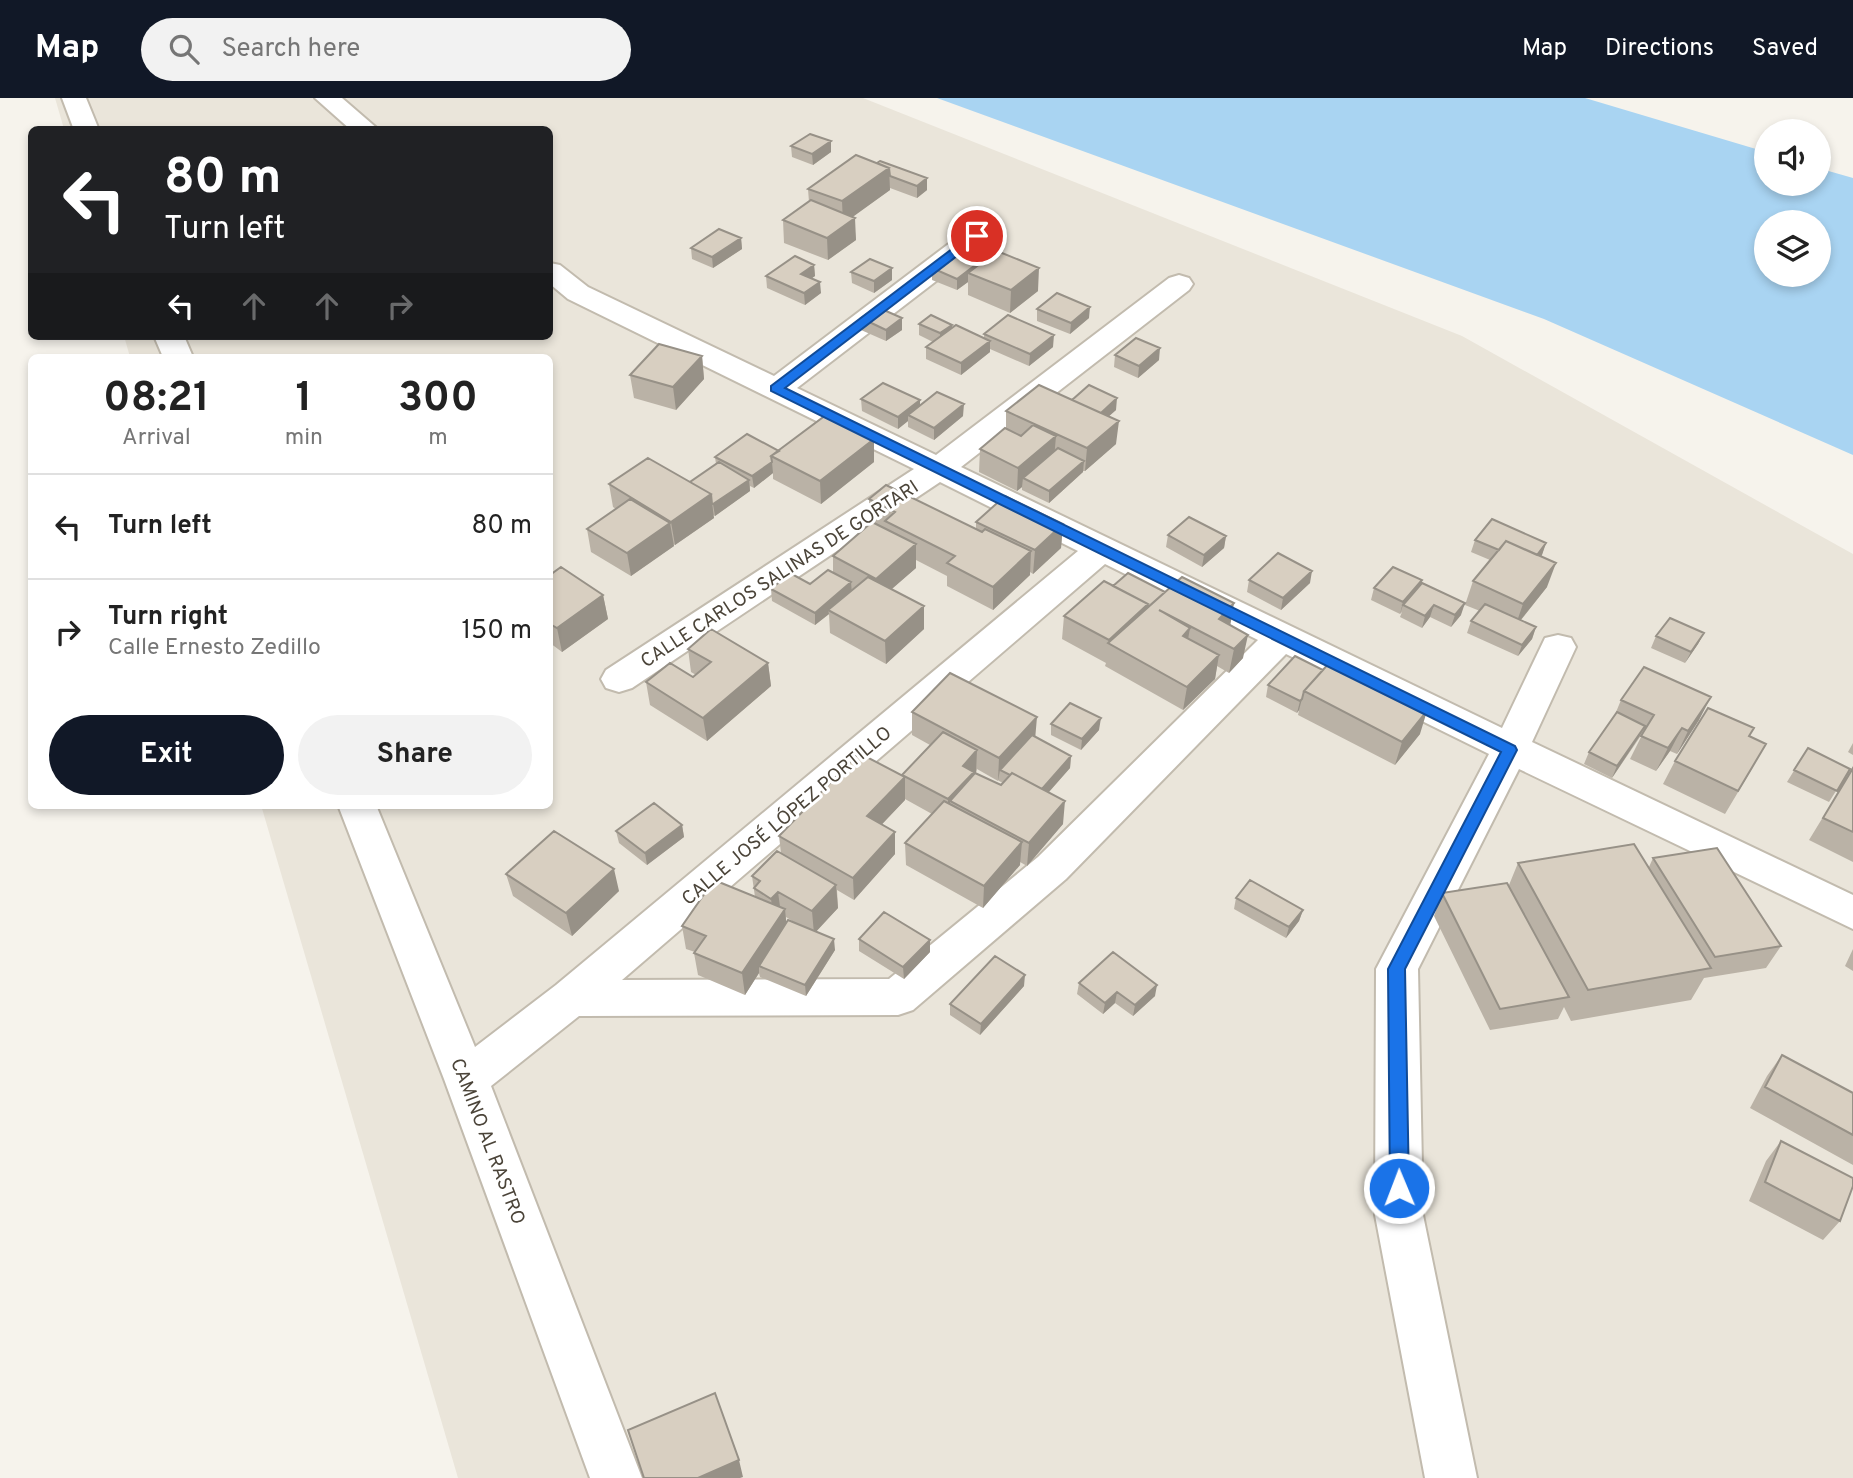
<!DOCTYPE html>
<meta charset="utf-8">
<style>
:root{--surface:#fff;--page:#f2f2f2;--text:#222;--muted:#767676;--line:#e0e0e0;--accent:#111827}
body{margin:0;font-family:Overpass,sans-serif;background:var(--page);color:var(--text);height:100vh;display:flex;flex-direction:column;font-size:26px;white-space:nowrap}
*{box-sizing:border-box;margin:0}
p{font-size:23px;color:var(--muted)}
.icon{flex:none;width:38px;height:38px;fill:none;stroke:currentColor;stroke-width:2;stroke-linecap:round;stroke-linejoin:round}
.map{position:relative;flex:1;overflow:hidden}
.details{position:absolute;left:28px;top:256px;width:525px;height:455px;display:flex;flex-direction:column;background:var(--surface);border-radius:10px;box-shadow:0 4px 10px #0003}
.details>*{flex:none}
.banner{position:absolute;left:28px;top:28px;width:525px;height:214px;border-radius:10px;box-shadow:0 4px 10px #0003;background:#202124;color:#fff;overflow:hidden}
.tools{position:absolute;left:1754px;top:21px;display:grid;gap:14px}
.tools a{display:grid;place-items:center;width:77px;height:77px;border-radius:50%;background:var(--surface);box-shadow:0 4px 10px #0003;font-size:35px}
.pin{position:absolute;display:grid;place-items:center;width:60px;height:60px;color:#fff;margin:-30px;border:4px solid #fff;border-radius:50%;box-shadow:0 2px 7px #0007}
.me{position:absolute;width:77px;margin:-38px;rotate:359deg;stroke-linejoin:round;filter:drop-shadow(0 0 5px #0008)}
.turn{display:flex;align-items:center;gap:24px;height:147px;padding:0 21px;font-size:32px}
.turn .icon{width:91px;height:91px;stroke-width:2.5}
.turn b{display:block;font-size:49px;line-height:60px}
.lanes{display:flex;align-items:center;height:66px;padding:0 21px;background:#0003;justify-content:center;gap:35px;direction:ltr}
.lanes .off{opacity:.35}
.eta{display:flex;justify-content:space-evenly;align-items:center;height:119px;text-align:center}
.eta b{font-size:42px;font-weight:700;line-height:49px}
.primary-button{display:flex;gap:14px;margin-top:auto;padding:14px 21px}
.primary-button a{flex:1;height:80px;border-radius:42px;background:var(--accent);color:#fff;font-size:28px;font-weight:700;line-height:80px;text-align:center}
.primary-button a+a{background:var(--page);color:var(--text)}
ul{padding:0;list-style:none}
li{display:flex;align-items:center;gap:21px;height:105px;padding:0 21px;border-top:2px solid var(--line)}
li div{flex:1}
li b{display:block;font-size:26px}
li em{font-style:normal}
header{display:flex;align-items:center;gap:42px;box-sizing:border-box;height:98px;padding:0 35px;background:var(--accent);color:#fff}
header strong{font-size:33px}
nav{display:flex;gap:38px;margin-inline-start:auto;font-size:24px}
.search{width:490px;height:63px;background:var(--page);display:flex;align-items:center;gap:18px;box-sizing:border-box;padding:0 24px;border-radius:38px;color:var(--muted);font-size:26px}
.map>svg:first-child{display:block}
</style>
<header>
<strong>Map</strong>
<div class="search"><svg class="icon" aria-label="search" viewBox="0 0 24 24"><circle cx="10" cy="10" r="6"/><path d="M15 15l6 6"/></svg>Search here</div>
<nav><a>Map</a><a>Directions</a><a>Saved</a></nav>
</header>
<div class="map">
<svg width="1853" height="1380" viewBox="0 0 1853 1380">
<rect width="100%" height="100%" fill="#f6f3ec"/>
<path fill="#eae5da" d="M55,0H863L1462,238L1853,456V1380H458L261,707H550V259H130L124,238H550V32L64,31Z"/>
<path fill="#a9d4f2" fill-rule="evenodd" d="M937,0H1585L1766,54V86H1818V70L1853,80V357L1544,221ZM1766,124H1818V177H1766Z"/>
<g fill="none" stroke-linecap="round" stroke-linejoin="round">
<defs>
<path id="minor" d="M62,0H86L99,32H74Z
M315,0H342L379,32H351Z
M977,130L987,132L991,138L987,144L797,290L936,357L1169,180L1179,177L1189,180L1193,186L1189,192L961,369L1502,630L1545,540L1558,537L1571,540L1576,549L1532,644L1853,797V831L1519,671L1418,871L1423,1117L1477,1380H1425L1375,1117L1376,871L1489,656L1286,556L1066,781L913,912L898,917L579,918L491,988L642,1380H590L444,981L338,707H376L475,949L556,887L1078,453L940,384L632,590L619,594L606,590L601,581L606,572L914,371L568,201L550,186V165L560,167L588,189L774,278L967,132ZM1105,466L1258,542L1038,759L889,881L622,882Z
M154,238H184L193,259H163Z"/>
</defs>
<use href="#minor" stroke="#c2bbae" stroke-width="4"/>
<use href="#minor" fill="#fff" fill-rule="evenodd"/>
</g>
<path fill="#bab2a6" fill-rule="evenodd" d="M831,43V54L813,67L792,59L791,48Z
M856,57L927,92L917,100L890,90V92L853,118L856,142L828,162L784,145L783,122L809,104L808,91Z
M741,140L742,151L713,170L692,161L691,150Z
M987,161L1038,193L1010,215L968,197V184L957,192L932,182V170Z
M814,167L815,178L812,180L821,195L805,207L767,190L766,178Z
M892,170V182L874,195L852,185L851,174Z
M1037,211L1089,220L1070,236L1037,223Z
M861,220L902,232L886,243L861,232Z
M919,226L952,230L984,240V236L1053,249L1029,268L990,251V254L961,277L926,261V249L933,244L919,237Z
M1115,257L1159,262L1138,280L1114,269Z
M702,258L704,281L676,312L634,300L630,277Z
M861,301L920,302V308L963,318L934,342L908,329V323L898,331L862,313Z
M1116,312L1109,318L1116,346L1085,373H1083V374L1049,405L1022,392V389L1017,393L979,374L980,351L1006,330V313Z
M874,341V364L821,406L773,381V375L754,390L750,388V393L715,418L713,417L714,420L675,447L673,446L674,448L631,478L591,454L587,431L616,411L613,409L609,386L690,384L716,366L715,359Z
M869,401L976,431V424L1063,426L1061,450L1033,476L1030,474V477L993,512L947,488V478L916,462V470L891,491L924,531L886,566L830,535L829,516L815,527L772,503L771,491L810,486L833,475V458L871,425L869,424Z
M1168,437L1226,438L1224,450L1202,469L1166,449Z
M1475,442L1546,445L1541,459L1547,489L1521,522L1536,529L1532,541L1518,558L1467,535L1471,523L1480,513L1465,507L1473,483L1490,462L1471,454Z
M550,477L603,497L608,521L562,554L550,545Z
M1249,482L1310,485L1281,512L1247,494Z
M1420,487L1461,517L1451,529L1430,519L1422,530L1400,519L1402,514L1400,516L1371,502L1374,490Z
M1113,488L1230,527L1243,560L1229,575L1217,568L1215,581L1183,612L1105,568L1106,565L1062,541L1064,518Z
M1704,535L1698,546L1685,565L1651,550L1656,538Z
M688,551L768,565L771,588L707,643L650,607L646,584L693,579L696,577L691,574Z
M1295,558L1420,636L1395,667L1298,617L1299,612L1297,615L1266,599L1268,587Z
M1621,602L1699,622L1677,656L1670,653L1656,673L1630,661L1641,639H1640L1612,680L1584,666L1589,654L1614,619Z
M912,614L1035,639L1071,658L1070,670L1049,694L1063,726L1027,768L1020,764V767L983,810L906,767L905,745L932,716L905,701V702L882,726L895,734V756L854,802L837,792L838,810L816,833L835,852L806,898L760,879L759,875L745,897L698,877L694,855L695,854L686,851L682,828L755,799L752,778L781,755L779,738L902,678V677L930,647L912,637ZM977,671L998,683L999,682V683L1003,685L1001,687L976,675ZM786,819L797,826H786Z
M1051,626L1099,632L1081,652L1051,637Z
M1749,638L1753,669L1725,716L1663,686L1675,663Z
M1853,645V657L1848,654Z
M1808,650L1850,671L1829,704L1787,684Z
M1853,670V764L1809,742Z
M682,727L684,739L647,767L619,745L616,733Z
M1653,760L1781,848L1766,870L1704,880L1691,902L1571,923L1564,909L1558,921L1490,932L1434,818L1442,795L1509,787L1518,765L1649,769Z
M506,776L619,793L572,838L513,798Z
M1236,800L1303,812L1299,823L1286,840L1234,811Z
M859,841L930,854L904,881L859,853Z
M1853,851V873L1845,868Z
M1079,885L1155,898L1133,918L1115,905L1103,916L1077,896Z
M1024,888L980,937L950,917V906Z
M1782,957L1853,995V1067L1750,1010L1767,978Z
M1781,1043L1840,1123L1823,1142L1749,1103L1766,1063Z"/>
<path fill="#979187" d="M831,43V54L813,67L812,56Z
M889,70L890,92L843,126L842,103Z
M927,80V92L917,100V88Z
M855,120L856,142L828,162L827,140Z
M741,140L742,151L713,170L712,159Z
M987,158L986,169L968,175V184L957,192V181Z
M814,167L815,178L802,187L801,176Z
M892,170V182L874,195V183Z
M1039,170L1038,193L1010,215L1011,192Z
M820,184L821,195L805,207L804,195Z
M1090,209L1089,220L1070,236L1071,225Z
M902,220V232L886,243V232Z
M952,227V238L940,247V235Z
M1054,237L1053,249L1029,268L1030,256Z
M990,243V254L961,277V265Z
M1160,250L1159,262L1138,280L1139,268Z
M702,258L704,281L676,312L673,289Z
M1117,300L1116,312L1091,334L1092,322Z
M920,302V314L908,317V323L898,331V319Z
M964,306L963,318L934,342V330Z
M1119,323L1116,346L1085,373L1087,350Z
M1056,338L1054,361L1023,380L1022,389L1017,393L1018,370Z
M874,341V364L821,406L820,383Z
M1084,363L1083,374L1049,405V393Z
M772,364L773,375L754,390L752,378Z
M749,382L750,393L715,418L713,406Z
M711,396L714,420L675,447L671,424Z
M670,425L674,448L631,478L627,455Z
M1063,426L1061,450L1033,476L1035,452Z
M1226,438L1224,450L1202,469L1204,457Z
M1546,445L1542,457L1526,478L1530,466Z
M916,446V470L877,504L876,481Z
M1031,453L1030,477L993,512V489Z
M1556,465L1547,489L1515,529L1523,506Z
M1312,473L1310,485L1281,512L1283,500Z
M1422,482L1418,493L1403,507L1400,516L1403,504Z
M851,484L852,496L828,512L829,516L815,527V515Z
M603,497L608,521L562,554L557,530Z
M1234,505L1230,529L1219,521Z
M1465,505L1461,517L1451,529L1455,517Z
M1148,506L1145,529L1108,546L1109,542Z
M1434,507L1430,519L1422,530L1425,518Z
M924,508V531L886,566L885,543Z
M1536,529L1532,541L1518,558L1522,547Z
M1190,530L1186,553L1183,538Z
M1704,535L1698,546L1685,565L1691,554Z
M1248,537L1243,560L1229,575L1234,551Z
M1219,557L1215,581L1183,612L1187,589Z
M768,565L771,588L707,643L703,620Z
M1711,599L1699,622L1677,656L1688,633Z
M1302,601L1299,612L1297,615L1300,603Z
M1427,613L1420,636L1395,667L1402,644Z
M1037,619L1035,642L1000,672L998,683L999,660Z
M1101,620L1099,632L1081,652L1082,641Z
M1645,628L1639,639L1612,680L1617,668Z
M1682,630L1670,653L1656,673L1668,650Z
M977,652L976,675L950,703V722L948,724V701L963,668Z
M1071,658L1070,670L1040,704L1041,693Z
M905,679V702L868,741L867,718Z
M1065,703L1063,726L1027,768L1029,745Z
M682,727L684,739L647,767L645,755Z
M895,734V756L854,802L853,780Z
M1022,744L1020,767L983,810L984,788Z
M614,771L619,793L572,838L566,815Z
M836,787L838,810L814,836L812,813Z
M778,794L781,816L785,811L787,833L759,868V875L745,897L742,875L774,824L771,801Z
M1303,812L1299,823L1286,840L1289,829Z
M834,841L835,852L806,898L805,887Z
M930,842V854L904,881L903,869Z
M1025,877L1024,888L980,937L981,926Z
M1157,887L1155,898L1133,918L1135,907Z
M1117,894L1115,905L1103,916L1105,905Z
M739,1362L743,1379L740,1380H698Z"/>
<path fill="#d8cfc1" stroke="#979187" stroke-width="2" d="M810,36L831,43L812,56L791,48Z
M856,57L889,70L842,103L808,91Z
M880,63L927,80L917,88L890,78L889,70L877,65Z
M811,102L855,120L827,140L783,122Z
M719,131L741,140L712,159L691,150Z
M962,148L987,158L957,181L932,170Z
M997,153L1039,170L1011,192L968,175Z
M795,158L814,167L801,176L820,184L804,195L766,178Z
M870,161L892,170L874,183L851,174Z
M1057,195L1090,209L1071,225L1037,211Z
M877,209L902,220L886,232L861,220Z
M931,217L952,227L940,235L919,226Z
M1008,217L1054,237L1030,256L984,236Z
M956,227L990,243L961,265L926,249Z
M1136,240L1160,250L1139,268L1115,257Z
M659,246L702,258L673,289L630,277Z
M883,285L920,302L898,319L861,301Z
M1039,287L1119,323L1087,350L1006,313Z
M1089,287L1117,300L1101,315L1072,302Z
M937,294L964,306L934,330L908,317Z
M826,317L874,341L820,383L771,358Z
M1033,327L1056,338L1018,370L980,351L1005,330L1021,338Z
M747,336L779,353L771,358L772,364L752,378L715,359Z
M1058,350L1084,363L1049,393L1023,380Z
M648,360L711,396L671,424L609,386Z
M719,364L749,382L713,406H712L711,396L690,384Z
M886,387L982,434L985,431L1031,453L993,489L947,465L955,458L885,423L895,414L869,401Z
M1005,398L1063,426L1035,452L976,424Z
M630,401L670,425L627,455L587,431Z
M1189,419L1226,438L1204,457L1168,437Z
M1492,421L1546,445L1537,457L1506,443L1499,452L1475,442Z
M872,424L916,446L876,481L833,458Z
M1506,443L1556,465L1523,506L1473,483Z
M1278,455L1312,473L1283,500L1249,482Z
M561,469L603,497L557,530L550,526V477Z
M1393,469L1422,482L1403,504L1374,490Z
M828,472L851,484L815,515L771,491L790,475L810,486Z
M1128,475L1165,494L1147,510L1148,506L1113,488Z
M868,479L924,508L885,543L828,512Z
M1182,479L1234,505L1219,521L1248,537L1234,551L1159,512L1190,530L1183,538L1219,557L1187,589L1108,545Z
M1104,483L1148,506L1109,542L1064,518Z
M1422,485L1465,505L1455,517L1434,507L1425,518L1403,507Z
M1485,506L1536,529L1522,547L1471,523Z
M1670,520L1704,535L1691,554L1656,538Z
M711,531L768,565L703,620L646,584L670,565L693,579L711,564L688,551Z
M1295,558L1323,572L1304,593L1302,601L1300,603L1268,587Z
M1330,564L1427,613L1402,644L1304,593Z
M1644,569L1711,599L1688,633L1682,630L1668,650L1641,638L1654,617L1621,602Z
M950,575L1037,619L999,660L912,614Z
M1070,605L1101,620L1082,641L1051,626Z
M1708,610L1754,630L1749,638L1766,646L1738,693L1675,663Z
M1617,614L1645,628L1617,668L1589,654Z
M943,634L977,652L963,668L974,674L948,701L902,677Z
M1032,637L1071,658L1042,691L1012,675L1010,677L1000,672Z
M1808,650L1850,671L1837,693L1794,672Z
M859,655L905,679L867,718L895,734L853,780L779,738Z
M1853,670V734L1823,720Z
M975,675L1001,687L1012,675L1065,703L1029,745L950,703Z
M944,703L1022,744L984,788L905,745Z
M654,705L682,727L645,755L616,733Z
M554,733L614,771L566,815L506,776Z
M1634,746L1711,870L1588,892L1518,765Z
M1717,750L1781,848L1715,859L1653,760Z
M777,753L836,787L812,813L778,794L771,801L754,790L760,783L752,778Z
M714,782L785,811L742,875L694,855L706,838L682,828Z
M1250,782L1303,812L1289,829L1236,800Z
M1507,785L1569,899L1500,911L1442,795Z
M884,814L930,842L903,869L859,841Z
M788,822L834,841L805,887L759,868Z
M1113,854L1157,887L1135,907L1117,894L1105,905L1079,885Z
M995,858L1025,877L981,926L950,906Z
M1782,957L1853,995V1037L1765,989Z
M1781,1043L1853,1080V1088L1840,1123L1765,1084Z
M715,1295L739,1362L698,1380H644L628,1332Z"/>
<path fill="#1a73e8" stroke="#114b97" stroke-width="2" d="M973,135L983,138L785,290L1515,648L1517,652L1405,871L1409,1090L1406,1096L1399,1098L1392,1096L1390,1090L1388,871L1501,654L771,293V288Z"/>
<g text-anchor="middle" stroke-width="6" stroke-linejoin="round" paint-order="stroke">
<g font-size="19" fill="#4b4439" stroke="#fff">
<text transform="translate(779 475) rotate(-33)" y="7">CALLE CARLOS SALINAS DE GORTARI</text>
<text transform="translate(786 717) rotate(-40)" y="7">CALLE JOSÉ LÓPEZ PORTILLO</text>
<text transform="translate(489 1043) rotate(69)" y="7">CAMINO AL RASTRO</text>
</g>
</g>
</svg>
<div class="tools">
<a><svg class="icon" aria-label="sound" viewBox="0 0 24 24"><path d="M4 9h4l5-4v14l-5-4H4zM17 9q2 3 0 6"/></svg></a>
<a><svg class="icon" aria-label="layers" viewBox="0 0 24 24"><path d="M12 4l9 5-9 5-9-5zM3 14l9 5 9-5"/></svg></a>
</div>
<div class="pin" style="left:977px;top:138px;background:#d93025"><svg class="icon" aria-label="arrive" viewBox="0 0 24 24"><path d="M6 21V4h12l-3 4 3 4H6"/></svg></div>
<svg class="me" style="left:1399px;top:1090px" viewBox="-20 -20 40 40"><circle r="17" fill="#1a73e8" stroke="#fff" stroke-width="3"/><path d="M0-11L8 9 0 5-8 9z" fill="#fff"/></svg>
<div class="banner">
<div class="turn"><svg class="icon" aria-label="left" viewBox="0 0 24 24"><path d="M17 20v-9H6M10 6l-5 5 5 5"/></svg><div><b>80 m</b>Turn left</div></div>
<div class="lanes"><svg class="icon" aria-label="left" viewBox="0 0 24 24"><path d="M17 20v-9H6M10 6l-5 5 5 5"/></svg><svg class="icon off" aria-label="ahead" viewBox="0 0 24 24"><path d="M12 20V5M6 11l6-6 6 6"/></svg><svg class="icon off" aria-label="ahead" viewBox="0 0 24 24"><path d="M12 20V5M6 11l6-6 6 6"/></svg><svg class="icon off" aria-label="right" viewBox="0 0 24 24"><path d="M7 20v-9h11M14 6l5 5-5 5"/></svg></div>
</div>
<section class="details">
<div class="eta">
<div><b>08:21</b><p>Arrival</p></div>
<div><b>1</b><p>min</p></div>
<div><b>300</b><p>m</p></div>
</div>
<ul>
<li><svg class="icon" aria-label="left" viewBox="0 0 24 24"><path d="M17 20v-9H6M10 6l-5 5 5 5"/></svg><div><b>Turn left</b></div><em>80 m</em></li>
<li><svg class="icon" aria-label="right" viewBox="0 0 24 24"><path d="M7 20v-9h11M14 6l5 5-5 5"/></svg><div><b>Turn right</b><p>Calle Ernesto Zedillo</p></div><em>150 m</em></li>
</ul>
<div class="primary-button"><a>Exit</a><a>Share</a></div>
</section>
</div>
